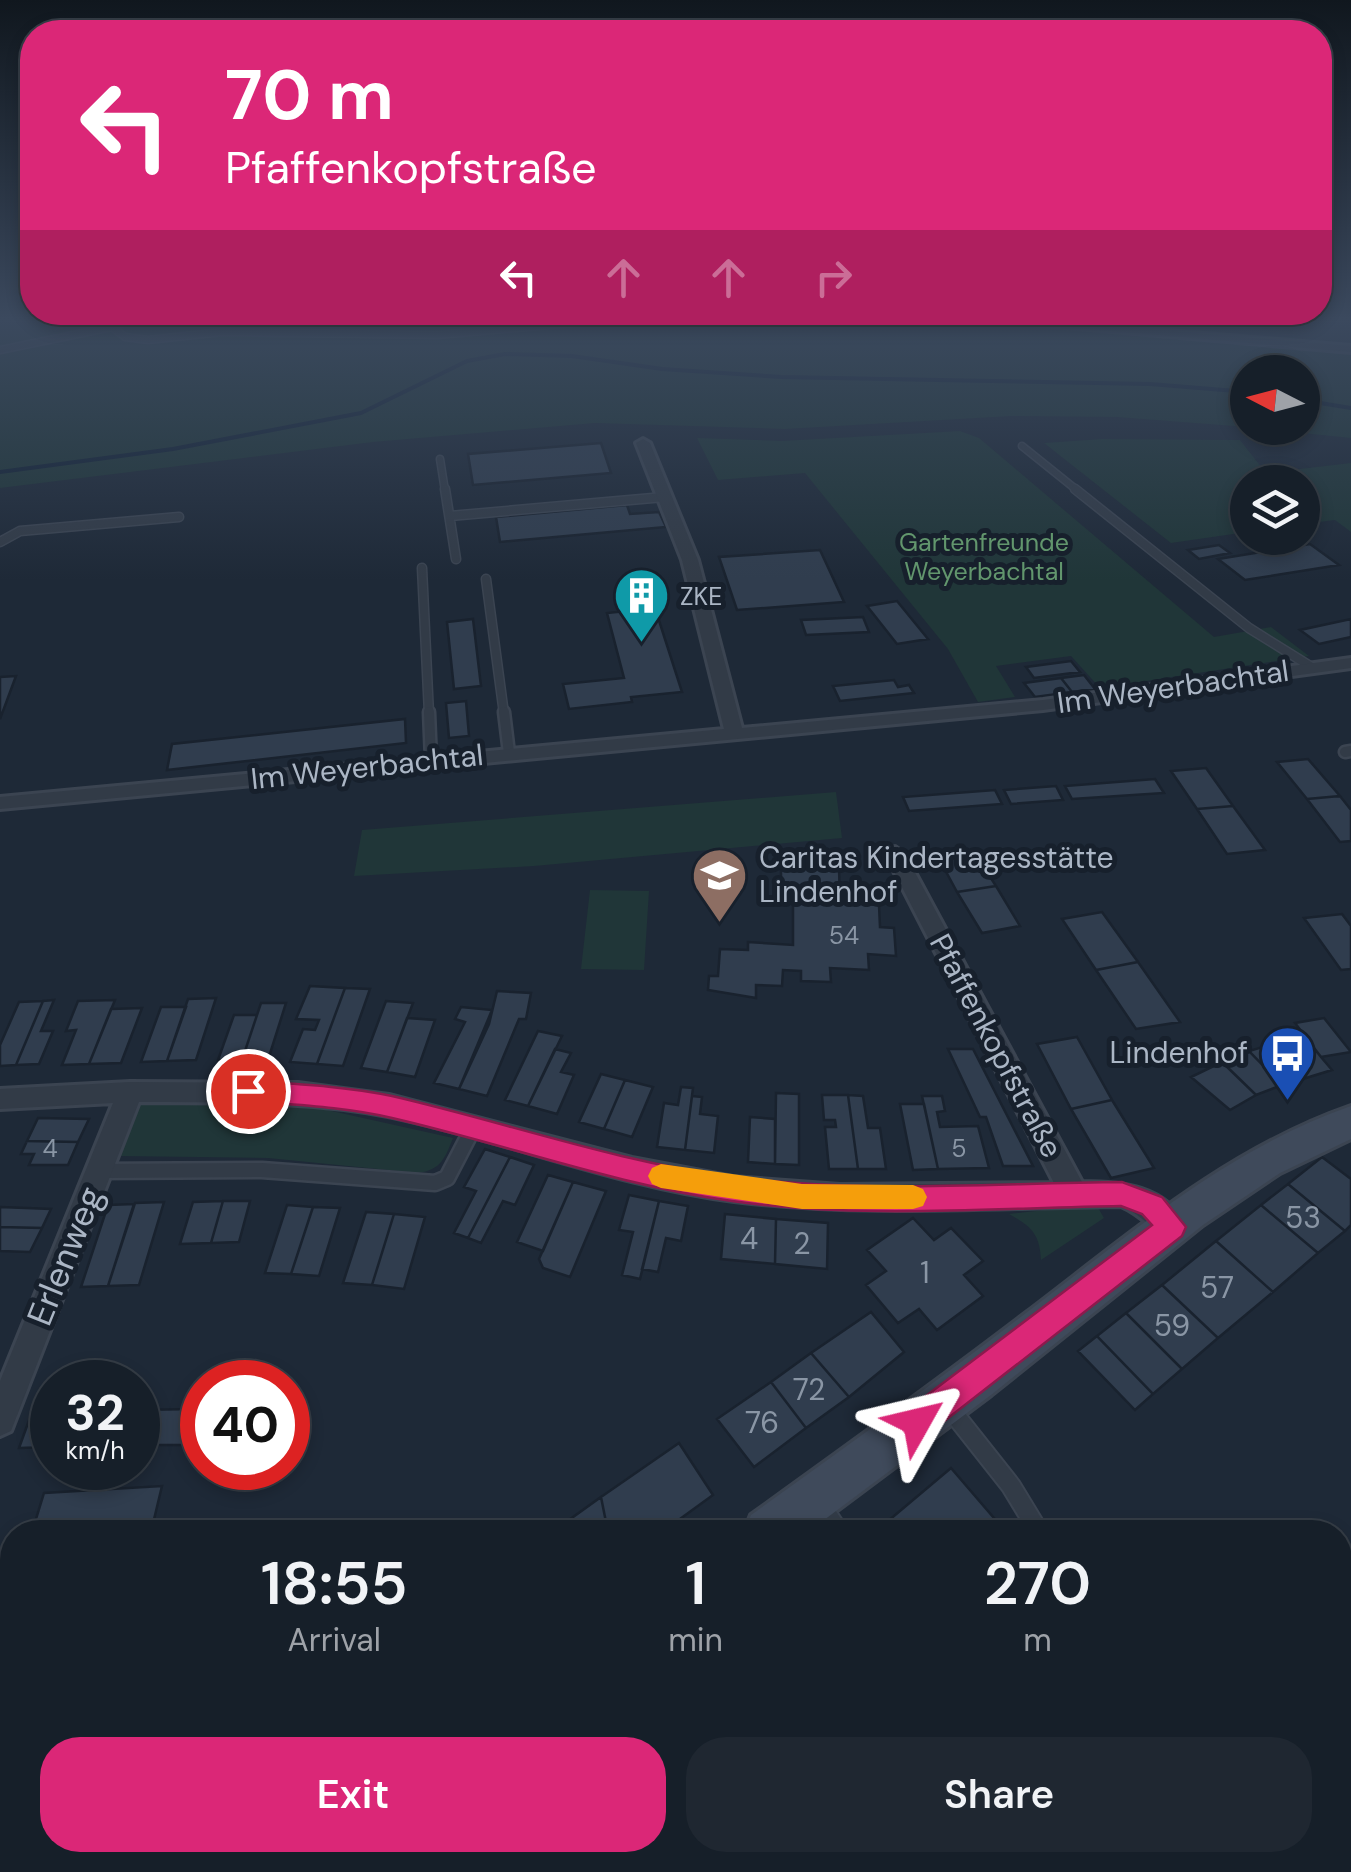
<!DOCTYPE html>
<meta charset="utf-8">
<style>
:root{--surface:#161f29;--page:#1f2731;--text:#f1f3f6;--muted:#9ea2a8;--line:#353d46;--accent:#db2777}
body{margin:0;font-family:"DM Sans",sans-serif;background:var(--page);color:var(--text);height:100vh;display:flex;flex-direction:column;font-size:38px;white-space:nowrap}
*{box-sizing:border-box;margin:0}
p{font-size:32px;color:var(--muted)}
.icon{flex:none;width:55px;height:55px;fill:none;stroke:currentColor;stroke-width:2;stroke-linecap:round;stroke-linejoin:round}
.map{position:relative;flex:1;overflow:hidden}
.drawer{position:absolute;left:0px;top:1520px;width:1352px;height:352px;display:flex;flex-direction:column;background:var(--surface);border-radius:40px 40px 0 0;box-shadow:0 5px 15px #0003,0 0 0 2px var(--line)}
.drawer>*{flex:none}
.top-card{position:absolute;left:20px;top:20px;width:1312px;height:305px;border-radius:40px;box-shadow:0 5px 15px #0003,0 0 0 2px var(--line);background:#db2777;color:#fff;overflow:hidden}
.needle{width:65px;rotate:276deg}
.fabs{position:absolute;left:1230px;top:355px;display:grid;gap:20px}
.fabs a{display:grid;place-items:center;width:90px;height:90px;border-radius:50%;background:var(--surface);box-shadow:0 5px 15px #0003,0 0 0 2px var(--line);font-size:50px}
.speed{position:absolute;left:30px;top:1360px;display:flex;gap:20px;font-size:50px;font-weight:700;text-align:center}
.speed>*{display:grid;place-content:center;width:130px;height:130px;border-radius:50%;background:var(--surface);box-shadow:0 5px 15px #0003,0 0 0 2px var(--line);line-height:1}
.speed small{font-size:25px;font-weight:400}
.speed .limit{border:15px solid #d22;background:#fff;color:#111}
.pin{position:absolute;display:grid;place-items:center;width:85px;height:85px;color:#fff;margin:-42px;border:5px solid #fff;border-radius:50%;box-shadow:0 2px 10px #0007}
.me{position:absolute;width:110px;margin:-55px;rotate:53deg;stroke-linejoin:round;filter:drop-shadow(0 0 8px #0008)}
.turn{display:flex;align-items:center;gap:35px;height:210px;padding:0 40px;font-size:45px}
.turn .icon{width:130px;height:130px;stroke-width:2.5}
.turn b{display:block;font-size:70px;line-height:85px}
.lanes{display:flex;align-items:center;height:95px;padding:0 40px;background:#0003;justify-content:center;gap:50px;direction:ltr}
.lanes .off{opacity:.35}
.eta{display:flex;justify-content:space-evenly;align-items:center;height:170px;text-align:center}
.eta b{font-size:60px;font-weight:600;line-height:70px}
.cta{display:flex;gap:20px;margin-top:auto;padding:20px 40px}
.cta a{flex:1;height:115px;border-radius:40px;background:var(--accent);color:#fff;font-size:40px;font-weight:600;line-height:115px;text-align:center}
.cta a+a{background:var(--page);color:var(--text)}
.map>svg:first-child{display:block}
</style>
<div class="map">
<svg width="1351" height="1872" viewBox="0 0 1351 1872">
<rect width="100%" height="100%" fill="#1e2937"/>
<path fill="#203638" d="M0,318H917L1351,353V438L1252,428H1302V372H1248L1247,427L1117,417L1012,416L785,429L595,423L373,442L0,488Z
M960,431L979,438L1214,637L1271,627L1309,656L1100,688L1071,656L996,666L1015,697L978,702L948,649L805,473L718,480L697,438L782,441Z
M1102,439L1240,440L1273,482H1248L1247,532L1171,543L1044,443Z
M1351,463V532L1335,520L1303,524L1302,482H1285L1302,481L1291,470Z
M836,792L842,838L534,866L354,876L362,830Z
M590,890L649,891L644,970L581,969Z
M139,1103H241L318,1108L453,1138C445,1158 441,1170 418,1173L268,1158L118,1156Z
M1096,1204L1104,1218L1041,1260C1040,1234 1031,1226 1009,1214Z"/>
<g fill="none" stroke-linecap="round" stroke-linejoin="round">
<path stroke="#122134" stroke-width="4" d="M1302,400L1351,408
M0,472L173,449L361,413L467,361L505,354L572,356L662,369L781,377L1150,384L1248,392"/>
</g>
<path fill="#303d4e" stroke="#19222e" stroke-width="2.5" d="M601,443L611,473L473,485L468,454Z
M627,505L630,514L659,512L666,527L500,542L496,517Z
M1310,544L1339,565L1245,580L1218,559Z
M1219,545L1230,553L1199,559L1188,550Z
M820,550L844,602L737,610L719,557Z
M897,601L928,639L897,644L867,606Z
M655,608L682,692L631,697L632,702L569,709L563,684L624,678L607,613Z
M863,617L869,632L806,635L801,620Z
M473,619L481,686L454,689L447,622Z
M1351,619V637L1319,644L1300,630Z
M1071,661L1080,672L1034,678L1026,667Z
M1084,675L1095,689L1072,692L1061,678Z
M16,676L0,719V677Z
M1061,678L1072,692L1035,697L1024,683Z
M894,680L898,687L909,685L914,693L840,701L833,686Z
M466,701L469,736L449,738L446,703Z
M405,719L406,743L167,770L172,744Z
M1308,759L1340,796L1307,799L1277,762Z
M1206,768L1233,806L1197,809L1171,771Z
M1155,779L1164,793L1072,799L1065,786Z
M1056,786L1063,800L1011,804L1004,790Z
M995,790L1002,804L909,811L903,797Z
M1340,796L1351,810V841L1340,842L1307,799Z
M1233,806L1265,850L1227,854L1197,809Z
M973,850L996,886L957,892L937,855Z
M781,865L839,867L840,903L879,905L880,927L894,928L896,956L868,954L869,970L830,968L831,982L801,981V971L783,970L782,986L756,985V998L708,990L709,976H718L720,949L748,950V942L793,945V884H781Z
M996,886L1020,926L982,933L957,892Z
M1102,912L1138,962L1096,970L1062,919Z
M1342,914L1351,926V969L1341,970L1304,918Z
M1138,962L1180,1022L1136,1029L1096,970Z
M310,986L345,988L317,1064L290,1062L303,1029L315,1030L319,1020L296,1019Z
M345,988L370,989L343,1066L317,1064Z
M497,991L531,993L526,1019H519L487,1096L459,1089L489,1024Z
M216,998L196,1060L167,1061L188,999Z
M54,1000L41,1031H53L39,1064L16,1065L43,1001Z
M115,1000L89,1064L62,1065L76,1030L66,1031L78,1001Z
M43,1001L16,1065L0,1066V1045L19,1002Z
M386,1001L413,1003L387,1072L361,1068Z
M261,1003H286L268,1060H242Z
M161,1007H186L167,1061L141,1062Z
M461,1007L492,1010L459,1089L434,1083L465,1022L455,1019Z
M142,1008L121,1063L89,1064L111,1009Z
M234,1015H257L242,1060H218Z
M407,1018L435,1020L415,1077L387,1072Z
M1324,1018L1351,1052L1321,1057L1295,1023Z
M538,1031L562,1036L528,1106L505,1100Z
M1077,1037L1112,1100L1071,1109L1037,1044Z
M1306,1038L1321,1057L1332,1070L1306,1078L1276,1043Z
M1276,1043L1306,1078L1282,1085L1249,1051Z
M555,1049L571,1053L561,1072L574,1075L557,1114L528,1106Z
M948,1049H973L1033,1166H1003L986,1117H980Z
M1249,1051L1282,1085L1256,1095L1222,1062Z
M1222,1062L1256,1095L1230,1110L1191,1077Z
M601,1074L625,1080L604,1129L579,1122Z
M625,1080L653,1087L632,1137L604,1129Z
M681,1087L693,1088L685,1150L657,1147L664,1103L678,1105Z
M776,1093L799,1094V1165L775,1164Z
M822,1095H848L858,1169H829L825,1127H836L835,1120H824Z
M848,1095L863,1096L868,1128H880L886,1169H858Z
M692,1096L702,1097L700,1114L718,1116L714,1153L685,1150Z
M922,1096H942L945,1111L937,1112L940,1127L978,1126L989,1168L938,1169Z
M1112,1100L1154,1168L1111,1178L1071,1109Z
M900,1104H924L938,1169L913,1170Z
M750,1117L775,1119V1164L748,1162Z
M38,1118L89,1119L78,1142L27,1141Z
M27,1141L78,1142L68,1165H29L34,1154H21Z
M485,1149L510,1157L468,1238L454,1233L476,1191L464,1187Z
M510,1157L534,1165L515,1205L503,1201L481,1243L468,1238Z
M1322,1157L1351,1179V1225L1345,1231L1288,1184Z
M548,1175L573,1182L543,1251L517,1242Z
M573,1182L606,1191L570,1277L543,1268L539,1259Z
M1288,1184L1345,1231L1318,1253L1261,1205Z
M629,1195L659,1201L640,1279L622,1275L633,1232L619,1230Z
M223,1201L211,1243L180,1244L193,1202Z
M223,1201H250L239,1242L211,1243Z
M659,1201L688,1206L681,1241L666,1238L658,1272L642,1269Z
M164,1202L139,1285L108,1286L135,1203Z
M134,1204L108,1286L81,1287L108,1205Z
M287,1205L313,1207L291,1274L265,1273Z
M1261,1205L1318,1253L1273,1292L1216,1241Z
M0,1207L51,1209L42,1228L0,1227Z
M313,1207L340,1208L319,1276L291,1274Z
M366,1212L394,1214L372,1285L343,1283Z
M394,1214L425,1217L404,1289L372,1285Z
M725,1214L776,1219L775,1264L721,1259Z
M913,1218L934,1240L951,1228L983,1261L964,1275L983,1296L937,1330L919,1309L898,1323L866,1285L886,1271L867,1250Z
M776,1219L828,1223L827,1269L775,1264Z
M0,1227L42,1228L30,1252L0,1251Z
M1216,1241L1273,1292L1218,1338L1162,1285Z
M1162,1285L1218,1338L1182,1369L1126,1313Z
M871,1312L904,1352L849,1397L811,1353Z
M1126,1313L1182,1369L1153,1394L1097,1336Z
M1097,1336L1153,1394L1135,1410L1078,1351Z
M811,1353L849,1397L806,1428L771,1382Z
M771,1382L806,1428L754,1467L717,1419Z
M194,1409L184,1445H138V1410Z
M52,1411V1447L19,1448L32,1412Z
M679,1443L713,1495L662,1532H608L601,1497Z
M951,1468L1006,1532H875Z
M162,1486L151,1532H32L44,1493Z
M601,1497L608,1532H564L562,1525Z
M69,1860H107L110,1872H50Z
M178,1860H212L195,1872H182Z
M566,1860L572,1872L432,1871L446,1860Z
M669,1860H739L746,1872H656Z
M950,1860H992L998,1872H955Z
M1146,1860H1270L1277,1872H1152Z"/>
<g fill="none" stroke-linecap="round" stroke-linejoin="round">
<defs>
<path id="lane-far4" d="M112,327L125,337L148,340L222,332L438,335L617,319
M0,350L112,327L136,318
M1022,446L1078,491
M440,459L445,491"/>
<path id="lane-far3" d="M445,489L456,559
M1075,489L1249,628L1313,668
M450,516L664,497
M0,542L20,531L179,517
M422,568L429,714
M486,579L504,714"/>
<path id="lane-far2" d="M429,712L431,760
M504,712L509,753
M1345,752L1351,751"/>
<path id="lane-far1" d="M99,1171L262,1170L435,1183L447,1178L474,1126"/>
<path id="lane" d="M951,1410L1011,1486L1039,1532
M821,1505L839,1532
M591,1860L594,1872
M906,1860L911,1872
M1025,1860L1030,1872"/>
<path id="street" d="M961,318H1009L1351,346V352Z
M643,439L650,443L698,560L742,728L1043,700L1351,658V668L1043,710L0,809V797L724,729L682,560L636,443Z
M895,847L905,854L1082,1182C1122,1182 1167,1186 1186,1227L1182,1236L1172,1240C1153,1233 1145,1216 1121,1206C993,1207 862,1217 734,1201C616,1186 505,1140 388,1116C306,1100 222,1103 139,1102L11,1431L0,1436V1381L113,1103L0,1109V1089L130,1082L298,1083L389,1095L632,1158L733,1177L840,1185L1054,1183L885,854Z"/>
<path id="secondary" d="M1351,1106V1139L1280,1173L1203,1225L991,1395L808,1532H744L751,1515C843,1449 936,1382 1026,1313C1129,1235 1227,1149 1351,1106Z
M309,1860H376L371,1872H304Z"/>
</defs>
<use href="#lane-far4" stroke="#3b4451" stroke-width="9"/>
<use href="#lane-far3" stroke="#3b4451" stroke-width="11"/>
<use href="#lane-far2" stroke="#3b4451" stroke-width="15"/>
<use href="#lane-far1" stroke="#3b4451" stroke-width="19"/>
<use href="#lane" stroke="#3b4451" stroke-width="22"/>
<use href="#street" stroke="#3b4451" stroke-width="6"/>
<use href="#secondary" stroke="#3b4451" stroke-width="6"/>
<use href="#lane-far4" stroke="#323b47" stroke-width="6"/>
<use href="#lane-far3" stroke="#323b47" stroke-width="8"/>
<use href="#lane-far2" stroke="#323b47" stroke-width="10"/>
<use href="#lane-far1" stroke="#323b47" stroke-width="14"/>
<use href="#lane" stroke="#323b47" stroke-width="18"/>
<use href="#street" fill="#323b47" fill-rule="evenodd"/>
<use href="#secondary" fill="#3f4a5b" fill-rule="evenodd"/>
</g>
<linearGradient id="sky" x2="0" y2="1"><stop stop-color="#10171e"/><stop offset="0.55" stop-color="#3b495e"/><stop offset="1" stop-color="#3b495e" stop-opacity="0"/></linearGradient>
<rect width="1351" height="580" fill="url(#sky)"/>
<path fill="#db2777" stroke="#8e194d" stroke-width="2.5" d="M248,1081C296,1084 345,1086 392,1096C505,1122 617,1162 733,1177C861,1194 993,1183 1122,1182L1162,1197L1186,1227L1182,1236L929,1433L917,1438L906,1433L901,1422L906,1411L1152,1225L1142,1214L1121,1206C993,1208 860,1219 732,1201C616,1185 505,1144 392,1118C345,1107 296,1105 248,1101L239,1098L235,1091L239,1084Z"/>
<path fill="#f59e0b" d="M661,1164L802,1184L913,1185L923,1189L927,1197L923,1206L913,1209H802L661,1188L652,1184L648,1176L652,1168Z"/>
<defs>
<symbol id="building-pin" viewBox="-11 -11 22 30"><path d="M0 17L-7.5 6A9.5 9.5 0 1 1 7.5 6Z" fill="#0f9aa8" stroke="#17202c"/><path d="M-4-6H4V6H1V3H-1V6H-4ZM-2.5-4.3h1.7v1.8h-1.7ZM.8-4.3h1.7v1.8H.8ZM-2.5-1h1.7V.8h-1.7ZM.8-1h1.7V.8H.8Z" fill="#fff"/></symbol>
<symbol id="school-pin" viewBox="-11 -11 22 30"><path d="M0 17L-7.5 6A9.5 9.5 0 1 1 7.5 6Z" fill="#8d6e63" stroke="#17202c"/><path d="M0-5L7-2L0 1L-7-2ZM-4 1L0 2.5L4 1V4Q0 6-4 4Z" fill="#fff"/></symbol>
<symbol id="bus-pin" viewBox="-11 -11 22 30"><path d="M0 17L-7.5 6A9.5 9.5 0 1 1 7.5 6Z" fill="#1a4fb4" stroke="#17202c"/><path d="M-5-6H5V4H4V6H2V4H-2V6H-4V4H-5ZM-3.5-4V0h7V-4ZM-3.5 1.2v1.5H-2V1.2ZM2 1.2v1.5H3.5V1.2Z" fill="#fff"/></symbol>
</defs>
<g fill-rule="evenodd">
<use href="#building-pin" x="610" y="564" width="63" height="86"/>
<use href="#school-pin" x="688" y="844" width="63" height="86"/>
<use href="#bus-pin" x="1256" y="1022" width="63" height="86"/>
</g>
<g text-anchor="middle" stroke-width="10" stroke-linejoin="round" paint-order="stroke">
<g font-size="25" fill="#62966d" stroke="#17202c">
<text x="984" y="551">Gartenfreunde<tspan x="984" dy="29">Weyerbachtal</tspan></text>
</g>
<g font-size="25" fill="#abb6c5" stroke="#17202c" text-anchor="start">
<text x="680" y="605">ZKE</text>
</g>
<g font-size="25" fill="#8a96a5">
<text x="844" y="944">54</text>
<text x="50" y="1157">4</text>
<text x="959" y="1157">5</text>
</g>
<g font-size="30" fill="#abb6c5" stroke="#17202c">
<text transform="translate(1173 687) rotate(-8)" y="10">Im Weyerbachtal</text>
<text transform="translate(367 767) rotate(-6)" y="10">Im Weyerbachtal</text>
<text transform="translate(996 1046) rotate(62)" y="10">Pfaffenkopfstraße</text>
</g>
<g font-size="30" fill="#abb6c5" stroke="#17202c" text-anchor="start">
<text x="759" y="868">Caritas Kindertagesstätte<tspan x="759" dy="34">Lindenhof</tspan></text>
<text x="1248" y="1063" text-anchor="end">Lindenhof</text>
</g>
<g font-size="30" fill="#8a96a5">
<text x="1303" y="1228">53</text>
<text x="749" y="1249">4</text>
<text x="802" y="1254">2</text>
<text x="925" y="1283">1</text>
<text x="1217" y="1298">57</text>
<text x="1172" y="1336">59</text>
<text x="809" y="1400">72</text>
<text x="762" y="1433">76</text>
</g>
<g font-size="35" fill="#abb6c5" stroke="#17202c">
<text transform="translate(65 1256) rotate(-68)" y="12">Erlenweg</text>
</g>
</g>
</svg>
<div class="fabs">
<a><svg class="needle" viewBox="-14 -14 28 28"><path d="M0-13l5 13h-10z" fill="#e53935"/><path d="M0 13l5-13h-10z" fill="#9ea2a8"/></svg></a>
<a><svg class="icon" aria-label="layers" viewBox="0 0 24 24"><path d="M12 4l9 5-9 5-9-5zM3 14l9 5 9-5"/></svg></a>
</div>
<div class="speed"><div>32<small>km/h</small></div><div class="limit">40</div></div>
<div class="pin" style="left:248px;top:1091px;background:#d93025"><svg class="icon" aria-label="arrive" viewBox="0 0 24 24"><path d="M6 21V4h12l-3 4 3 4H6"/></svg></div>
<svg class="me" style="left:917px;top:1422px" viewBox="-20 -20 40 40"><path d="M0-17L14 15 0 8-14 15z" fill="#db2777" stroke="#fff" stroke-width="4"/></svg>
<div class="top-card">
<div class="turn"><svg class="icon" aria-label="left" viewBox="0 0 24 24"><path d="M17 20v-9H6M10 6l-5 5 5 5"/></svg><div><b>70 m</b>Pfaffenkopfstraße</div></div>
<div class="lanes"><svg class="icon" aria-label="left" viewBox="0 0 24 24"><path d="M17 20v-9H6M10 6l-5 5 5 5"/></svg><svg class="icon off" aria-label="ahead" viewBox="0 0 24 24"><path d="M12 20V5M6 11l6-6 6 6"/></svg><svg class="icon off" aria-label="ahead" viewBox="0 0 24 24"><path d="M12 20V5M6 11l6-6 6 6"/></svg><svg class="icon off" aria-label="right" viewBox="0 0 24 24"><path d="M7 20v-9h11M14 6l5 5-5 5"/></svg></div>
</div>
<section class="drawer">
<div class="eta">
<div><b>18:55</b><p>Arrival</p></div>
<div><b>1</b><p>min</p></div>
<div><b>270</b><p>m</p></div>
</div>
<div class="cta"><a>Exit</a><a>Share</a></div>
</section>
</div>
